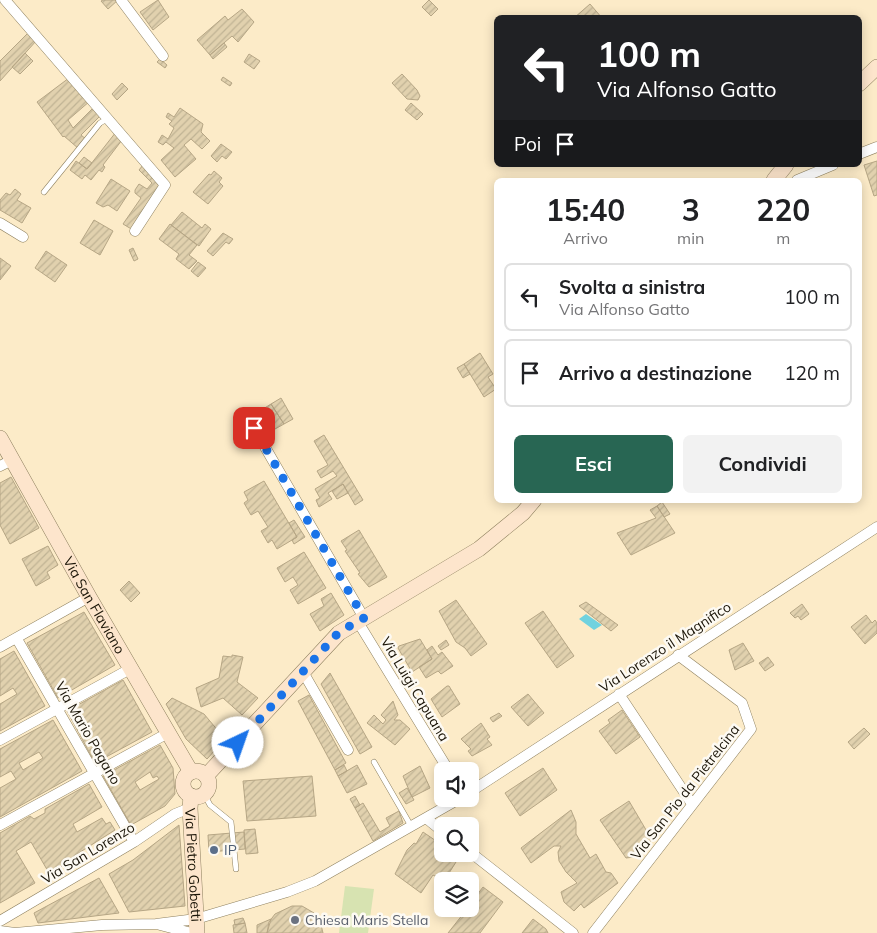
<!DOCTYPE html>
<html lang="it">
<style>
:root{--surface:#fff;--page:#f2f2f2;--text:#202124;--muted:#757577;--line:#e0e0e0;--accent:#286653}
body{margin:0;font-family:Mulish,sans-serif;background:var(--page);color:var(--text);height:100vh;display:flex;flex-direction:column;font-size:19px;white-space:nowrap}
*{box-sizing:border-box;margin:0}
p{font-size:16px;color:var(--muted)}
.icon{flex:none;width:28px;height:28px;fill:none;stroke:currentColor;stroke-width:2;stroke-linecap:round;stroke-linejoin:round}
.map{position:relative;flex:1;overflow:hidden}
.details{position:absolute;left:494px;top:178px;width:368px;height:325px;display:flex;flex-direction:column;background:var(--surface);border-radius:8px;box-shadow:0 2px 12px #0003}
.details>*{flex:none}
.hud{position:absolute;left:494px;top:15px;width:368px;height:152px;border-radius:8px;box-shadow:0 2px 12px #0003;background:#202124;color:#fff;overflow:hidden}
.fabs{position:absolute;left:434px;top:762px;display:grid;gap:10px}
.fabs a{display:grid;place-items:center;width:45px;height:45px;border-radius:8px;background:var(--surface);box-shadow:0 2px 12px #0003;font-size:25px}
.pin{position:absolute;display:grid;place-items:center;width:42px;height:42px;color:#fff;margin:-21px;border-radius:10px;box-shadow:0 2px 8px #0006}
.me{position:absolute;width:55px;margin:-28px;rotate:42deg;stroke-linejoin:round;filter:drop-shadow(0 0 4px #0008)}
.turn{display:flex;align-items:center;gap:18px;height:105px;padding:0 20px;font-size:22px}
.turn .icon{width:65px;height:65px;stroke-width:2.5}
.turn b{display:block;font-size:35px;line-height:42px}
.then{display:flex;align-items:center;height:48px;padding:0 20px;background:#0003;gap:10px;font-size:19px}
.eta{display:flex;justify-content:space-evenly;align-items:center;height:85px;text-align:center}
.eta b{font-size:30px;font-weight:700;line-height:35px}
.cta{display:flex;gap:10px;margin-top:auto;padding:10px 20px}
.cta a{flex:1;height:58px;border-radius:8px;background:var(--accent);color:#fff;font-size:20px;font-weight:700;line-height:58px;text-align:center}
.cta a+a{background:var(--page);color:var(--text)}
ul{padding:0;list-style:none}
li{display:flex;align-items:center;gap:15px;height:68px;margin:0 10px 8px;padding:0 10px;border:2px solid var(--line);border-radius:8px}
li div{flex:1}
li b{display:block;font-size:19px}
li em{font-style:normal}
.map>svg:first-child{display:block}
</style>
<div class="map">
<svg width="877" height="933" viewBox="0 0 877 933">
<defs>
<pattern id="building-hatch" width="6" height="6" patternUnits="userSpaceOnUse" patternTransform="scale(1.25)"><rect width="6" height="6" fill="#e1d1ae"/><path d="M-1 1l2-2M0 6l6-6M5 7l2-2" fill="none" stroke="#c0b394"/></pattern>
</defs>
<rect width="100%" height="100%" fill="#fcebc8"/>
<path fill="#d7e3b1" d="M345,886L374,889L368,933H339Z"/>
<path fill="#70d2df" d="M586,614L602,625L594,630L579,619Z"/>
<path fill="url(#building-hatch)" stroke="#b6a685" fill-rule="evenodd" d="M103,0H118L108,9L101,1Z
M158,0L169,17L153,30L140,12Z
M429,0L438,9L431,16L422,7Z
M590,4L602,18H574Z
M242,9L254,22L238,42L232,36L210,55L197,40L225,16L228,20Z
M30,31L37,40L0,81V61Z
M224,43L227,47L213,59L210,55Z
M25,53L33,61L20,74L12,67Z
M249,54L260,61L254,69L244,62Z
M160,59L167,65L165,68L157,62Z
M402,74L417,90L420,96L418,100L407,99L392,83Z
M223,77L232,83L230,86L221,80Z
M69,78L90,101L68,120L73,128L94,107L101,115L81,135L87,140L79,149L64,136L63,137L37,102Z
M122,83L128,89L117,100L112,94Z
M411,103L423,114L417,120L405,110Z
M180,108L203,124L201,132L210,141L202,149L191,139L184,145L196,159L175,177L161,160L174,148L166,142L163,145L158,142L162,135L168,139L174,128L169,124L172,121L166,117L168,113L174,117Z
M116,132L122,140L103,165L105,167L102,172L99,170L91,180L85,175L82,179L70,170L76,161L87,169Z
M221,144L232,152L226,159L222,156L217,162L211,156Z
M84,157L92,163L87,169L79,163Z
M877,161V195L874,196L864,165Z
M143,165L160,187L133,230L123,224L141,198L135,193V190L139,184L147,189L152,183L139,170Z
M214,171L222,178L219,182L223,186L208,204L193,192L209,174L211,175Z
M111,179L130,191L117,211L108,205L103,207L96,203Z
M15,189L21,194L17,200L31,208L22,223L0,210V200L6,193L10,195Z
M182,212L202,228L205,224L211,229L199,246L171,225Z
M94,220L113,231L100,255L80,243Z
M170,224L197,245L189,255L197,261L189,269L176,259L179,254L159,239Z
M223,233L233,239L229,244L226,242L213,256L207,251Z
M133,248L138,259L134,261L129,250Z
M46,251L67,265L55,282L35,268Z
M0,258L11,266L0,280Z
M198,262L206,268L198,277L191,271Z
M480,353L493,374L488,377L496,389L484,397L464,364Z
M464,364L470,374L463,378L457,368Z
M281,398L293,419L284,424L271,404Z
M271,404L284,424L275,429L263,409Z
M324,435L363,500L355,505L343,484L328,493L332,499L319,507L316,500L320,498L315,489L337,476L333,471L321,478L317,471L328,465L314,441Z
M11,477L39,528L10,544L0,525V483Z
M264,481L297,537L277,549L272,540L268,543L261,531L268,527L258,511L251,515L244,503L248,500L244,492Z
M343,484L348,493L337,499L332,491Z
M662,502L670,514L664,517L657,506Z
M657,506L675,533L631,555L617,533L656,518L650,510Z
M294,520L305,537L294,544L292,540L297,537L289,523Z
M359,530L387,577L369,587L358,574L360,573L345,551L347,550L341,541Z
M48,546L58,565L47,572L50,578L36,586L22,559Z
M304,552L326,588L298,604L290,590L298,585L293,577L285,582L277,568Z
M129,581L140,593L131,602L120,590Z
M331,593L344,615L320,631L310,614L324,606L321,599Z
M456,600L487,644L471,656L465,648L456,642L439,611Z
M586,602L618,625L611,631L579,606Z
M802,604L809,614L801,620L798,616L795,618L790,613Z
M543,611L574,656L557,668L525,623Z
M84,612L115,665L58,698L27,643Z
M866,615L872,623L875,620L877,623V633L865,644L851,627Z
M420,639L432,659L412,672L398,648L399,646Z
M446,640L449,645L441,650L438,646Z
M743,643L754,661L735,670L729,650Z
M432,646L438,655L442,652L453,666L441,674L438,671L426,678L419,667L432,659L427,650Z
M14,651L45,706L0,731V704L17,694L13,688L0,696V659Z
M232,655L243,657L237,682L258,698L242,715L223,698L201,707L196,688L219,678L223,656L232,657Z
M768,657L774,665L765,671L759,663Z
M330,673L372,747L360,754L321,684Z
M123,680L152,732L95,763L67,711Z
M447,686H449L460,704L442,717L431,699Z
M528,694L544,713L528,726L511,707Z
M309,695L346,763L335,770L298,701Z
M172,698L204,714L225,739L207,759L186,739L166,704Z
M393,701L398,715L394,720H400L410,729L395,745L367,723L374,715L383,724L386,720L381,715Z
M622,710L640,737L616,754L599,731L610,723L608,720Z
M499,713L502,716L493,722L490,718Z
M53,720L82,771L0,817V788L16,779L11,771L0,777V749ZM39,752L43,758L23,770L19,763Z
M481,723L490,737L487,739L492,745L472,756L468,751L471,749L461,739Z
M864,728L870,734L854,749L848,742Z
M160,745L173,768L175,794L165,806L131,825L103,776ZM150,772L153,778L157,776L159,779L140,790L135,782Z
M344,765L347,771L338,776L335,770Z
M357,765L367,784L347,793L338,776Z
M420,766L430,788L412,797L403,776Z
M543,768L557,790L520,816L505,793Z
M312,776L316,816L247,821L243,781Z
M89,784L102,807L73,824L77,832L102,818L106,824L110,822L115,830L77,854L79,857L49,873L31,842L16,851L35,883L0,903V833L30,816L34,819L45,813V809Z
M407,788L414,800L406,804L399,793Z
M355,796L360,805L355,808L350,799Z
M629,801L652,840L634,857L626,858L600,820Z
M363,803L380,832L390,826L386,818L399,811L403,823L373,841L355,808Z
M571,810L576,822V834L590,858L596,854L606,872L611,873L618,883L584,908L581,904L574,911L564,902L561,892L577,883L566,872L559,861L558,852L561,846H554L531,863L521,848Z
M179,825L185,906L129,912L109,874L133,860Z
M255,829L258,853L246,854L244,830Z
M244,832L245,849L209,852L208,835Z
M423,832L442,845V854H448L456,862L444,881L433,875L421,893L395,874L407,850L414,843L416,844Z
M99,878L119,913L38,923L34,913Z
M483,887L503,902L480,933H448L467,909H470V904Z
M292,906H302L314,913L320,921L323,933H267L269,922L275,914Z
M243,918L245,923L235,925L234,920Z
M271,919L267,933H257V925Z
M533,919L546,929L548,933H522Z
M245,923L247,933H234L233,925Z"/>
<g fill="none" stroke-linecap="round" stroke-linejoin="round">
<defs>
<path id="lane" d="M44,192L100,123L107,119
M374,762L411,826
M204,794L210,805L231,822L236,869"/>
<path id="street" d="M5,0L165,185L135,231
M121,0L163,56
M859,154L877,147
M797,180L833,165
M0,223L23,237
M254,428L364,618
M0,466L12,460
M358,622L449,771
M17,639L134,842
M0,647L89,597
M303,672L348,750
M619,694L692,804
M0,740L130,669
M470,792L877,527
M426,818L442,831
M0,825L168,733
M470,852L573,933
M0,921L134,842L175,814L190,808
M160,925L192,933
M0,931L15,933L102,925L156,924L196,919L287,892L315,881L459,799
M593,933L751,729L742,703L678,655"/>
<g id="secondary">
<path d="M859,84L877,67"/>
<path d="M774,180L786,165"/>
<path id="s1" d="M0,438L89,597L191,772"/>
<circle cx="196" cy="784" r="13"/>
<path d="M206,776L339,633L479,549L523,513L534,500"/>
<path id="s2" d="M191,796L190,808L197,933"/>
</g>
</defs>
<use href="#lane" stroke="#8e805f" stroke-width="6"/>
<use href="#street" stroke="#8e805f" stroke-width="11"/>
<use href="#secondary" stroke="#8e805f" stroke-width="16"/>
<use href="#lane" stroke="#fff" stroke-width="5"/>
<use href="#street" stroke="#fff" stroke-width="10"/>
<use href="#secondary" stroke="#fde5cc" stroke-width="15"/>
</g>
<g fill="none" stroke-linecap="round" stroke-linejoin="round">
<path stroke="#1a73e8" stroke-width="9" stroke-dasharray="0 16.2" d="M238,743L339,632L364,618L254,428"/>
</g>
<circle fill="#5c6f8a" stroke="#fdfaf3" stroke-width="2" cx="214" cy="850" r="5"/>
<circle fill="#6b7280" stroke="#fdfaf3" stroke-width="2" cx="295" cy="920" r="5"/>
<g text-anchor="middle" stroke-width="5" stroke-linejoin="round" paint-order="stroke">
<g font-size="14" fill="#1a1407" stroke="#fdfaf3">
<text dy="5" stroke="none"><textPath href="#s1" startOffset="192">Via San Flaviano</textPath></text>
<text transform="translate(665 647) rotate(-33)" y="5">Via Lorenzo il Magnifico</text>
<text transform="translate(415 689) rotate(59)" y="5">Via Luigi Capuana</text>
<text transform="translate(88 733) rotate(60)" y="5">Via Mario Pagano</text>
<text transform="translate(685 792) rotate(-52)" y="5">Via San Pio da Pietrelcina</text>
<text transform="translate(88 853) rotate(-31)" y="5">Via San Lorenzo</text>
<text dy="5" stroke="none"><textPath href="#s2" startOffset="69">Via Pietro Gobetti</textPath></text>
</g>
<g font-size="14" fill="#4e5e75" stroke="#fdfaf3" text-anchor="start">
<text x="224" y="855">IP</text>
</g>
<g font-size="14" fill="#5b616d" stroke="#fdfaf3" text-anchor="start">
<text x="305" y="925">Chiesa Maris Stella</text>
</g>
</g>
</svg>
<div class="fabs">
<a><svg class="icon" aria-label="sound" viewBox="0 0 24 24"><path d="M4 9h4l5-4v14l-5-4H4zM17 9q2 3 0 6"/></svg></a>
<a><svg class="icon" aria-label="search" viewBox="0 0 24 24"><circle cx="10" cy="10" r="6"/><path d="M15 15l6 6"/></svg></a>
<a><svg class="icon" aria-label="layers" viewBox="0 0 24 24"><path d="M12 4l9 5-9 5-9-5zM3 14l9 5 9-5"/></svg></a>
</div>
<div class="pin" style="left:254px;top:428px;background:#d93025"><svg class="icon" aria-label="arrive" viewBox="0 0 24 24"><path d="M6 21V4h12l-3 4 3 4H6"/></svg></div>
<svg class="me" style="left:238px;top:743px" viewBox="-20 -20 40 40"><circle r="19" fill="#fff"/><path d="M0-13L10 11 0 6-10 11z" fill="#1a73e8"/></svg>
<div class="hud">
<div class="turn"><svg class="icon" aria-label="left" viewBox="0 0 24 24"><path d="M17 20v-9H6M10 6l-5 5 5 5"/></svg><div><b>100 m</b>Via Alfonso Gatto</div></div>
<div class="then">Poi<svg class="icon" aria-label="arrive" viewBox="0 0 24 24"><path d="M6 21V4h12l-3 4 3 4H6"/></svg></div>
</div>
<section class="details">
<div class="eta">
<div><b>15:40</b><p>Arrivo</p></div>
<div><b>3</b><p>min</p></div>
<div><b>220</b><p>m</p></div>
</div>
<ul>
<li><svg class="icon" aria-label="left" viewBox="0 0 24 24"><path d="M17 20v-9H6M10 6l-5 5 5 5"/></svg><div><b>Svolta a sinistra</b><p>Via Alfonso Gatto</p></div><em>100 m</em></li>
<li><svg class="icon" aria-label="arrive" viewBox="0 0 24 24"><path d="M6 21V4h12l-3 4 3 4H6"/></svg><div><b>Arrivo a destinazione</b></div><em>120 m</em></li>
</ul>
<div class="cta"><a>Esci</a><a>Condividi</a></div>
</section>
</div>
